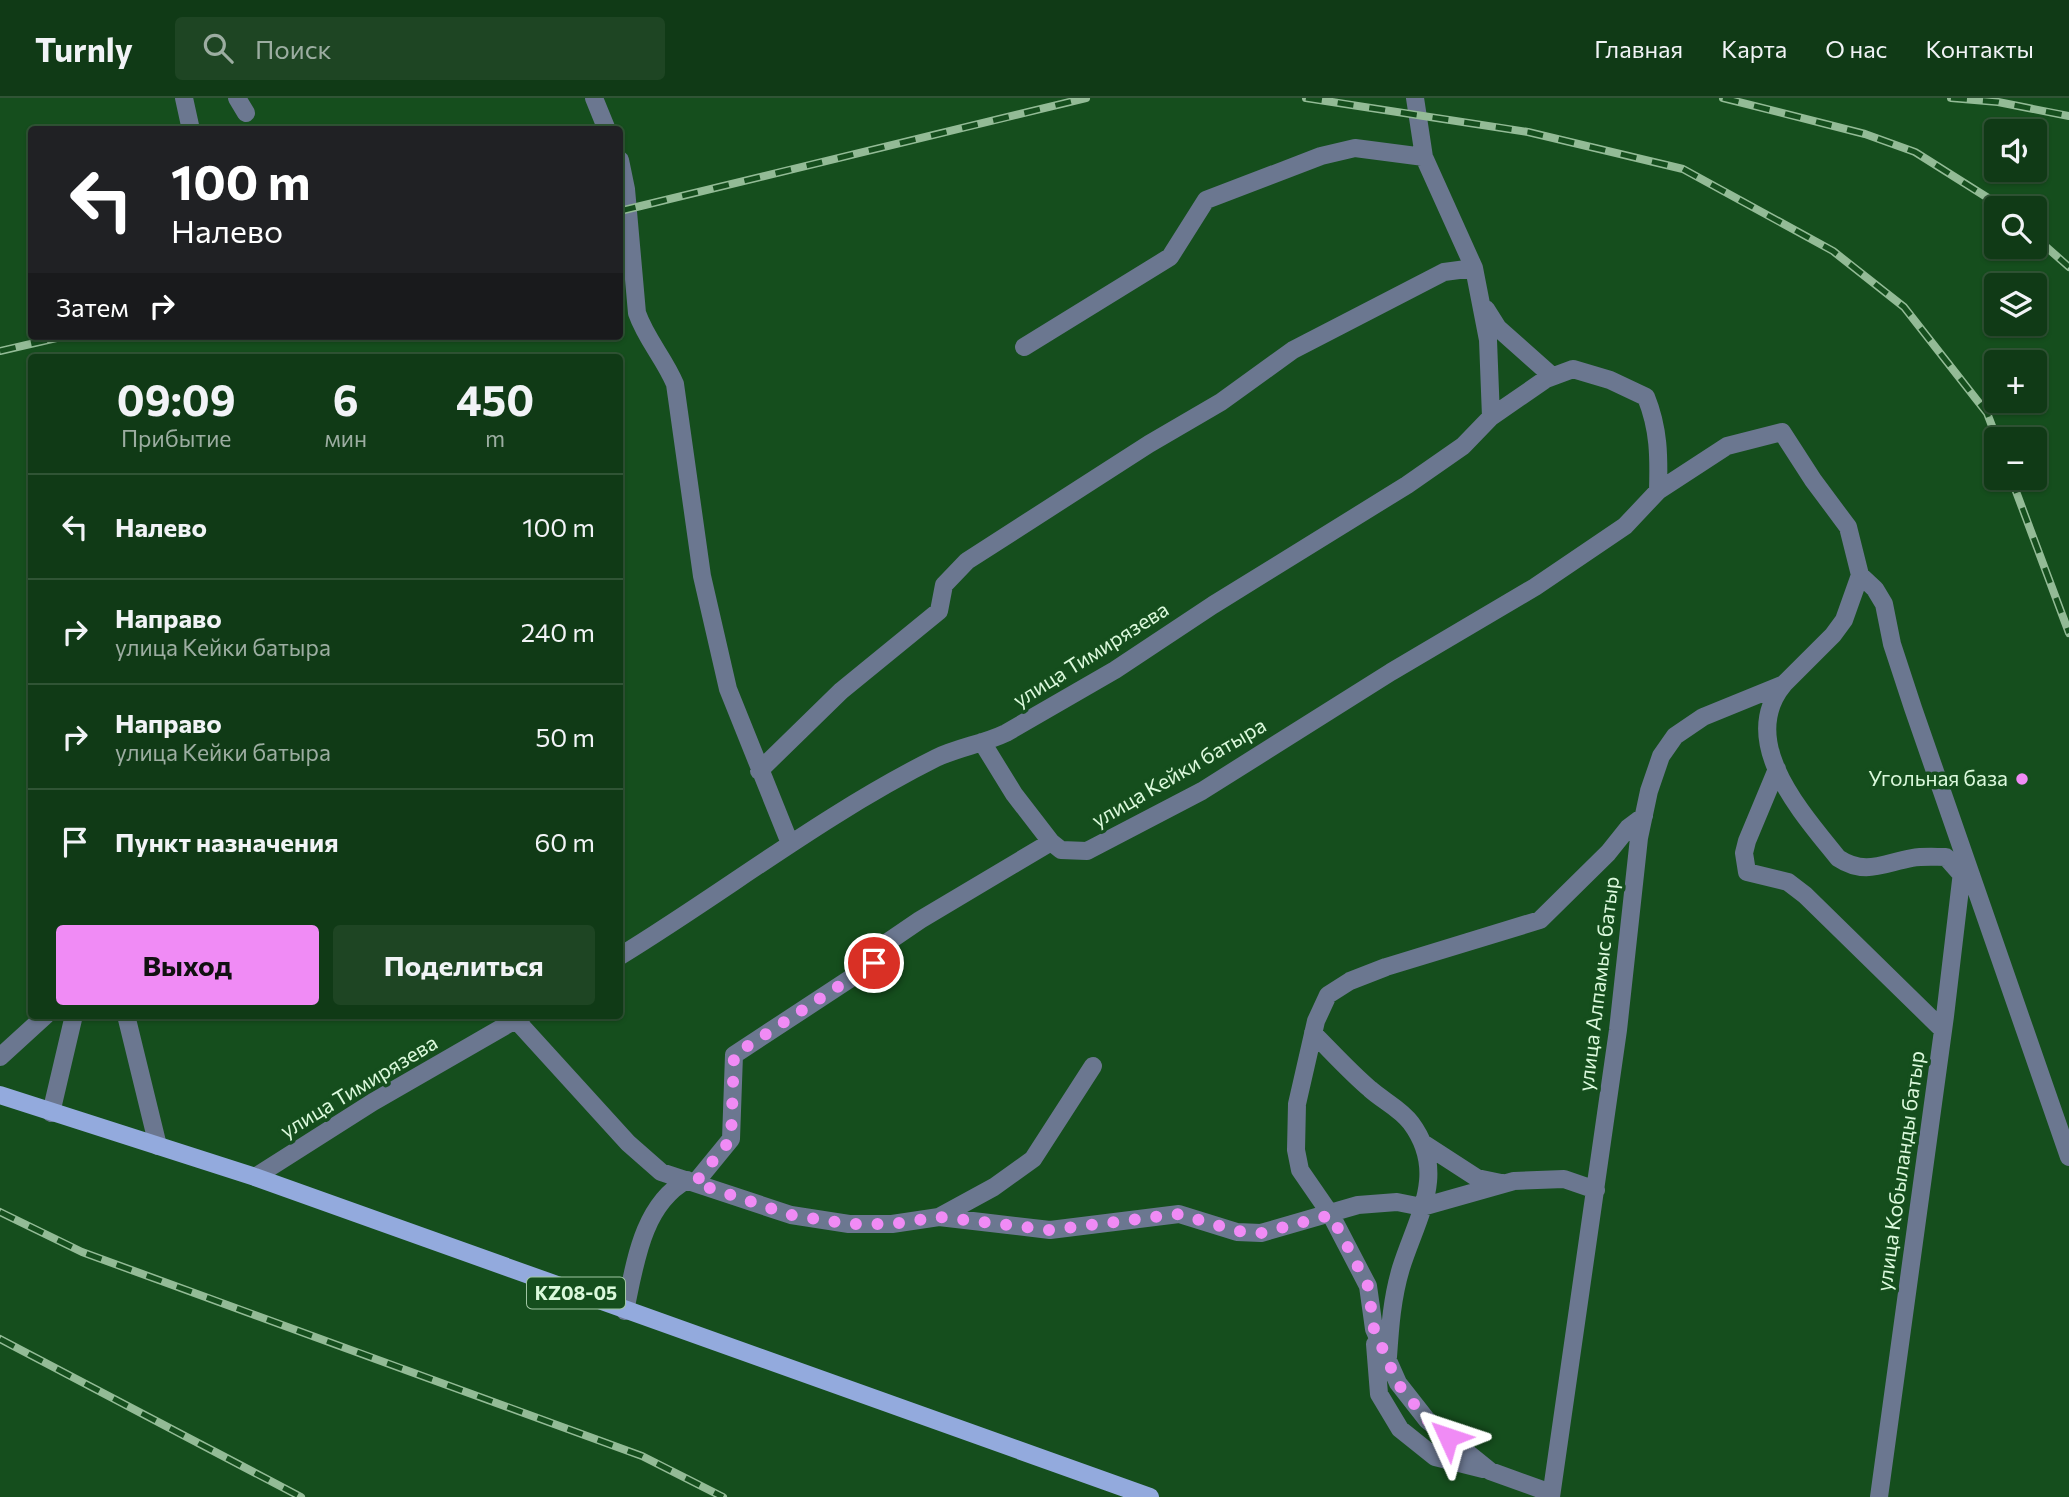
<!DOCTYPE html>
<html lang="ru">
<meta charset="utf-8">
<style>
:root{--surface:#103a16;--page:#1e4523;--text:#f1f3f6;--muted:#9cada1;--line:#305435;--accent:#f08bf5}
body{margin:0;font-family:Commissioner,sans-serif;background:var(--page);color:var(--text);height:100vh;display:flex;flex-direction:column;font-size:26px;white-space:nowrap}
*{box-sizing:border-box;margin:0}
p{font-size:23px;color:var(--muted)}
.icon{flex:none;width:38px;height:38px;fill:none;stroke:currentColor;stroke-width:2;stroke-linecap:round;stroke-linejoin:round}
.map{position:relative;flex:1;overflow:hidden}
.panel{position:absolute;left:28px;top:256px;width:595px;height:665px;display:flex;flex-direction:column;background:var(--surface);border-radius:7px;box-shadow:0 2px 5px #0004,0 0 0 2px var(--line)}
.panel>*{flex:none}
.hud{position:absolute;left:28px;top:28px;width:595px;height:214px;border-radius:7px;box-shadow:0 2px 5px #0004,0 0 0 2px var(--line);background:#202124;color:#fff;overflow:hidden}
.fabs{position:absolute;left:1984px;top:21px;display:grid;gap:14px}
.fabs a{display:grid;place-items:center;width:63px;height:63px;border-radius:7px;background:var(--surface);box-shadow:0 2px 5px #0004,0 0 0 2px var(--line);font-size:35px}
.pin{position:absolute;display:grid;place-items:center;width:60px;height:60px;color:#fff;margin:-30px;border:4px solid #fff;border-radius:50%;box-shadow:0 2px 7px #0007}
.me{position:absolute;width:77px;margin:-38px;rotate:312deg;stroke-linejoin:round;filter:drop-shadow(0 0 5px #0008)}
.turn{display:flex;align-items:center;gap:24px;height:147px;padding:0 28px;font-size:32px}
.turn .icon{width:91px;height:91px;stroke-width:2.5}
.turn b{display:block;font-size:49px;line-height:60px}
.then{display:flex;align-items:center;height:66px;padding:0 28px;background:#0003;gap:14px;font-size:26px}
.eta{display:flex;justify-content:space-evenly;align-items:center;height:119px;text-align:center}
.eta b{font-size:42px;font-weight:700;line-height:49px}
.action{display:flex;gap:14px;margin-top:auto;padding:14px 28px}
.action a{flex:1;height:80px;border-radius:7px;background:var(--accent);color:#111;font-size:28px;font-weight:700;line-height:80px;text-align:center}
.action a+a{background:var(--page);color:var(--text)}
ul{padding:0;list-style:none}
li{display:flex;align-items:center;gap:21px;height:105px;padding:0 28px;border-top:2px solid var(--line)}
li div{flex:1}
li b{display:block;font-size:26px}
li em{font-style:normal}
header{display:flex;align-items:center;gap:42px;box-sizing:border-box;height:98px;padding:0 35px;background:var(--surface);border-bottom:2px solid var(--line)}
header strong{font-size:33px}
nav{display:flex;gap:38px;margin-inline-start:auto;font-size:24px}
.search{width:490px;height:63px;background:var(--page);display:flex;align-items:center;gap:18px;box-sizing:border-box;padding:0 24px;border-radius:7px;color:var(--muted);font-size:26px}
.map>svg:first-child{display:block}
</style>
<header>
<strong>Turnly</strong>
<div class="search"><svg class="icon" aria-label="search" viewBox="0 0 24 24"><circle cx="10" cy="10" r="6"/><path d="M15 15l6 6"/></svg>Поиск</div>
<nav><a>Главная</a><a>Карта</a><a>О нас</a><a>Контакты</a></nav>
</header>
<div class="map">
<svg width="2069" height="1399" viewBox="0 0 2069 1399">
<rect width="100%" height="100%" fill="#154e1d"/>
<g fill="none" stroke-linecap="round" stroke-linejoin="round">
<path stroke="#6b7790" stroke-width="18" d="M184,0L191,32
M237,0L246,15
M594,0L607,32
M1415,0L1424,59L1474,170L1488,242L1491,319
M620,62L626,91L637,215C646,241 664,260 675,286L702,478L728,591L789,743
M1486,211L1498,230L1552,278
M1024,249L1170,159L1206,102L1321,58L1355,50L1424,59
M1784,586C1736,643 1802,715 1838,760C1865,778 1884,765 1912,760C1923,758 1935,759 1946,759L1961,776
M982,644L1014,696L1051,744L1061,752L1087,753L1202,693L1391,574L1535,489L1625,428L1658,393L1727,348L1782,334L1813,382L1848,429L1860,477L1875,491L1884,506L1892,546L1913,610L2069,1059
M1777,671L1747,743L1744,755L1747,774L1788,784L1805,797L1943,932
M759,673L841,593L939,513L944,487L967,463L1149,346L1221,304L1293,252L1444,174L1474,170
M620,858C726,793 824,716 936,660C959,649 983,646 1006,635L1115,572L1213,507L1407,387L1463,348L1491,319L1546,281L1573,271L1610,282L1646,299C1659,331 1659,359 1658,393
M126,917L158,1048
M516,922L628,1045L661,1074L791,1117L849,1126H892L939,1119L1050,1132L1179,1116L1237,1134L1261,1135L1358,1107L1397,1104L1422,1109L1514,1083L1564,1081L1596,1092
M1313,935C1332,954 1350,974 1370,991C1382,1002 1401,1011 1411,1025C1448,1075 1417,1119 1401,1170C1392,1200 1390,1229 1388,1259
M0,959L46,917
M51,1015L74,917
M1423,1045L1477,1080L1501,1085
M255,1079L373,1004L524,917
M695,1085L731,1041L734,957L874,865L876,852L920,822L1051,744
M939,1119L994,1089L1033,1061L1093,968
M625,1213C635,1166 642,1107 687,1082
M1375,1246L1379,1296L1400,1331L1435,1359L1483,1371
M1551,1395L1490,1373L1427,1322L1398,1285L1374,1231L1368,1188L1331,1117L1300,1072L1296,1052L1297,1006L1316,923L1328,897L1350,883L1386,869L1540,822L1608,755L1628,730L1644,718
M1551,1399L1618,932L1639,740L1649,693L1661,658L1675,638L1703,619L1784,586L1833,537L1844,522L1860,477
M1879,1399L1945,918L1964,757"/>
<path stroke="#93aadd" stroke-width="18" d="M0,997L255,1079L1150,1399"/>
<defs>
<path id="rail" d="M1306,0L1528,34L1683,71L1833,153L1904,209L1987,315L1997,341
M1723,0L1865,36L1915,54L2004,110
M1951,0L1998,4L2069,18
M620,113L1086,0
M2035,139L2069,169
M0,253L65,238
M2011,380L2069,535
M0,1114L82,1154L642,1358L723,1399
M0,1241L301,1399"/>
</defs>
<use href="#rail" stroke="#93bb96" stroke-width="8"/>
<use href="#rail" stroke="#154e1d" stroke-width="5" stroke-dasharray="16" stroke-linecap="butt"/>
</g>
<g fill="none" stroke-linecap="round" stroke-linejoin="round">
<path stroke="#f08bf5" stroke-width="12" stroke-dasharray="0 21.6" d="M874,865L734,957L731,1041L695,1085L791,1117L849,1126H892L939,1119L1050,1132L1179,1116L1237,1133L1261,1135L1331,1117L1368,1188L1374,1231L1398,1286L1427,1322L1448,1339"/>
</g>
<circle fill="#f08bf5" stroke="#154e1d" stroke-width="2.5" cx="2022" cy="681" r="7"/>
<g text-anchor="middle" stroke-width="7" stroke-linejoin="round" paint-order="stroke">
<rect fill="#154e1d" stroke="#a0c6a3" stroke-width="2" x="527" y="1179.5" width="98" height="31" rx="5"/>
<g font-size="19" font-weight="bold" fill="#dbf9dc">
<text x="576" y="1202">KZ08-05</text>
</g>
<g font-size="21" fill="#dbf9dc" stroke="#154e1d">
<text transform="translate(1091 557) rotate(-32)" y="7">улица Тимирязева</text>
<text transform="translate(1179 675) rotate(-30)" y="7">улица Кейки батыра</text>
<text transform="translate(1599 886) rotate(-83)" y="7">улица Алпамыс батыр</text>
<text transform="translate(359 989) rotate(-31)" y="7">улица Тимирязева</text>
<text transform="translate(1901 1073) rotate(-82)" y="7">улица Кобыланды батыр</text>
</g>
<g font-size="21" fill="#dbf9dc" stroke="#154e1d" text-anchor="end">
<text x="2008" y="688">Угольная база</text>
</g>
</g>
</svg>
<div class="fabs">
<a><svg class="icon" aria-label="sound" viewBox="0 0 24 24"><path d="M4 9h4l5-4v14l-5-4H4zM17 9q2 3 0 6"/></svg></a>
<a><svg class="icon" aria-label="search" viewBox="0 0 24 24"><circle cx="10" cy="10" r="6"/><path d="M15 15l6 6"/></svg></a>
<a><svg class="icon" aria-label="layers" viewBox="0 0 24 24"><path d="M12 4l9 5-9 5-9-5zM3 14l9 5 9-5"/></svg></a>
<a>+</a>
<a>−</a>
</div>
<div class="pin" style="left:874px;top:865px;background:#d93025"><svg class="icon" aria-label="arrive" viewBox="0 0 24 24"><path d="M6 21V4h12l-3 4 3 4H6"/></svg></div>
<svg class="me" style="left:1448px;top:1339px" viewBox="-20 -20 40 40"><path d="M0-17L14 15 0 8-14 15z" fill="#f08bf5" stroke="#fff" stroke-width="4"/></svg>
<div class="hud">
<div class="turn"><svg class="icon" aria-label="left" viewBox="0 0 24 24"><path d="M17 20v-9H6M10 6l-5 5 5 5"/></svg><div><b>100 m</b>Налево</div></div>
<div class="then">Затем<svg class="icon" aria-label="right" viewBox="0 0 24 24"><path d="M7 20v-9h11M14 6l5 5-5 5"/></svg></div>
</div>
<section class="panel">
<div class="eta">
<div><b>09:09</b><p>Прибытие</p></div>
<div><b>6</b><p>мин</p></div>
<div><b>450</b><p>m</p></div>
</div>
<ul>
<li><svg class="icon" aria-label="left" viewBox="0 0 24 24"><path d="M17 20v-9H6M10 6l-5 5 5 5"/></svg><div><b>Налево</b></div><em>100 m</em></li>
<li><svg class="icon" aria-label="right" viewBox="0 0 24 24"><path d="M7 20v-9h11M14 6l5 5-5 5"/></svg><div><b>Направо</b><p>улица Кейки батыра</p></div><em>240 m</em></li>
<li><svg class="icon" aria-label="right" viewBox="0 0 24 24"><path d="M7 20v-9h11M14 6l5 5-5 5"/></svg><div><b>Направо</b><p>улица Кейки батыра</p></div><em>50 m</em></li>
<li><svg class="icon" aria-label="arrive" viewBox="0 0 24 24"><path d="M6 21V4h12l-3 4 3 4H6"/></svg><div><b>Пункт назначения</b></div><em>60 m</em></li>
</ul>
<div class="action"><a>Выход</a><a>Поделиться</a></div>
</section>
</div>
